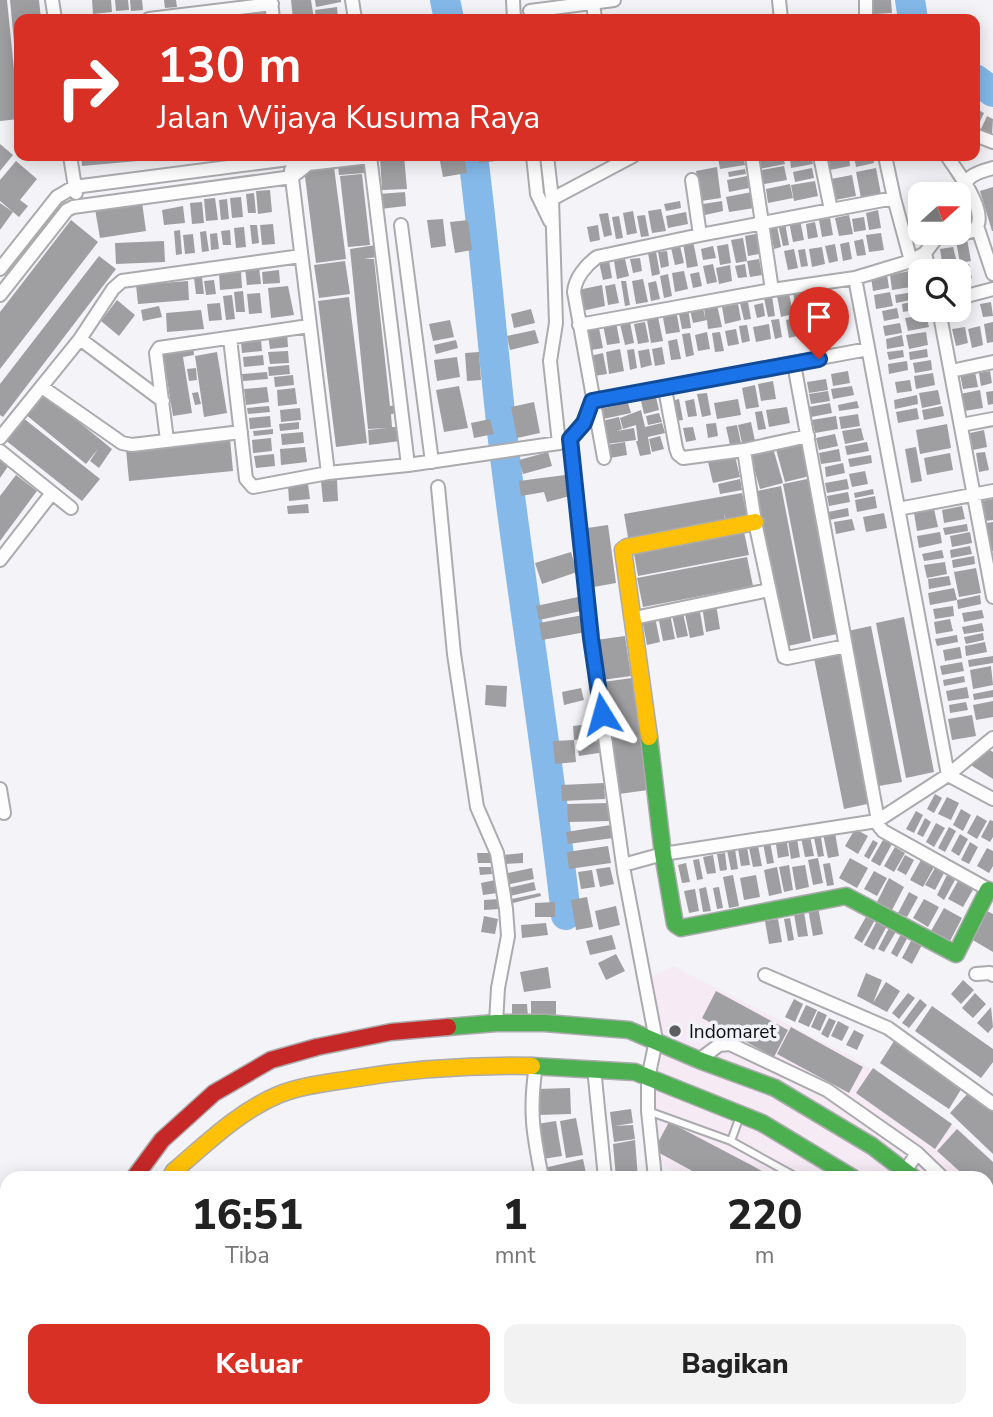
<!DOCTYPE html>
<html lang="id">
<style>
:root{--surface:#fff;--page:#f2f2f2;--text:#222;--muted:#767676;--accent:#d93025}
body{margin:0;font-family:"Nunito Sans",sans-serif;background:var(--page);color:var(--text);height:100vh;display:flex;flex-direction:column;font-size:26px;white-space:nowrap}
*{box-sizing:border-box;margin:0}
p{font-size:23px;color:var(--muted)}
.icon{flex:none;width:38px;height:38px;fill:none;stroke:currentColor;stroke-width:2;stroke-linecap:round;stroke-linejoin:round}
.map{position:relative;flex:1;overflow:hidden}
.details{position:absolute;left:0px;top:1171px;width:994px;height:247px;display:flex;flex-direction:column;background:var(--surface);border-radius:21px 21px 0 0;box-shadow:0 4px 18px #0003}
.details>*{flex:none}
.top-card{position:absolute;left:14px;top:14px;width:966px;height:147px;border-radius:14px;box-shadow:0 4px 18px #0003;background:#d93025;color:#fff;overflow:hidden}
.needle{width:46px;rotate:69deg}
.controls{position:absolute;left:908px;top:182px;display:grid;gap:14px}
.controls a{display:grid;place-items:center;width:63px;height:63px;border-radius:14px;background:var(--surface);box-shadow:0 4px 18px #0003;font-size:35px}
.pin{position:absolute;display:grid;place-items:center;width:60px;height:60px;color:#fff;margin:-72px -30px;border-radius:50% 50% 50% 0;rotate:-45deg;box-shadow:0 0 7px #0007}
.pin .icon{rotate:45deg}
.me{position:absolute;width:77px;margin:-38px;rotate:352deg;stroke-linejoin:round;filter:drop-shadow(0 0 5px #0008)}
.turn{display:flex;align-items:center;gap:24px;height:147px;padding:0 28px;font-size:32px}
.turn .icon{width:91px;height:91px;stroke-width:2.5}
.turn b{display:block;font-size:49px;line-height:60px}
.eta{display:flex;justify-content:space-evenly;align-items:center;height:119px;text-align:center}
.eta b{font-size:42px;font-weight:800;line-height:49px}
.action{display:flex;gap:14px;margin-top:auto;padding:14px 28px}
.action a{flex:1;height:80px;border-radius:14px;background:var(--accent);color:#fff;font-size:28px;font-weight:800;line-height:80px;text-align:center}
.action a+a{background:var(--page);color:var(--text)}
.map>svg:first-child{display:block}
</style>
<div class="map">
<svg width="993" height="1417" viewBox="0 0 993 1417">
<rect width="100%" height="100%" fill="#f4f4f8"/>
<path fill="#f6eaf5" d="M673,966L855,1058L963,1133L993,1162V1409L987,1403V1178H687L657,1162L645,980Z"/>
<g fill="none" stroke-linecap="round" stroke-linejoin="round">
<path stroke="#84b9e9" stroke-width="30" d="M445,0L449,19
M910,0L913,19
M975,79L993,92
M473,156C486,256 493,357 505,457C524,610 549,762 566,915"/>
</g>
<path fill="#9f9fa2" d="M0,0H7L19,119L0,121Z
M10,0H39L41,19H19V75H17Z
M92,0H111L112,12L93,14Z
M115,0H128L129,10L116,11Z
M130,0H142L143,10L131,11Z
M164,0H176L177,7L165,8Z
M291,0H311L314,19H293Z
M315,0H341V2L316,7Z
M873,0H891L892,13L874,14Z
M337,7L338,19H316L315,10Z
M975,108L984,113L978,126L975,124Z
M987,116L993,119L992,135L981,129Z
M0,144L13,155L0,171Z
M81,156H137L138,161L82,166Z
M404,156L407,189L382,190L380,158Z
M439,156H464L467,173L443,177Z
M478,156H521V158L479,163Z
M743,156L745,165L720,169L718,157Z
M774,156H783L785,164L759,169L757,159Z
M807,156H811L813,164L791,168L790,159Z
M849,156L850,166L830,170L829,160Z
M854,156H873L874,163L856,167Z
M16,161L37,179L20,200L28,206L19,217L0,201V180Z
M364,162L365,173L339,175L338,165Z
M784,166L787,180L759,185L757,171Z
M334,167L346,259L316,263L304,169Z
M717,167L721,198L701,201L696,171Z
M812,168L814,178L795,182L793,172Z
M876,168L881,194L861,198L856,172Z
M745,169L746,174L729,177L728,172Z
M362,174L370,245L348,247L340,176Z
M852,175L856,196L835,200L831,179Z
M747,176L749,188L729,192L727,180Z
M815,181L818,196L794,201L791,185Z
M790,184L793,198L768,203L766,189Z
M993,187V231H992L980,191Z
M270,190L272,212L258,214L256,191Z
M405,192L406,206L380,209L379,194Z
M752,192L754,208L729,212L726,197Z
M254,193L256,213H248L246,194Z
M241,197L243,217L232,218L230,198Z
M215,198L218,220L206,221L204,199Z
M227,199L229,219L221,220L219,200Z
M680,201L681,208L666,211L664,204Z
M722,201L723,211L705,215L703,204Z
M142,202L146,231L100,238L95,209Z
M202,202L204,223L192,224L190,203Z
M0,203L13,212L0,230Z
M183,206L185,223L164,225L162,210Z
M661,209L666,231L652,233L648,211Z
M878,210L881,228L869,230L866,213Z
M633,211L637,233L627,235L623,213Z
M686,212L688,224L668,228L666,216Z
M608,213L612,235L604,237L599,214Z
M645,215L649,236L641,237L637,216Z
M849,215L853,234L839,236L835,218Z
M619,216L623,238L616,239L612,217Z
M864,217L866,230L854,232L852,219Z
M830,218L833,235L822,237L819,220Z
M443,219L446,246L431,248L427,220Z
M71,220L98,242L0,369V312Z
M468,220L472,250L455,253L450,222Z
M800,220L804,240L793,242L789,222Z
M815,222L818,237L808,239L806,224Z
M785,223L789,245L783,246L778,224Z
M273,224L275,244L262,245L260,225Z
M250,225H257L259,243L252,244Z
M598,225L600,240L590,242L587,227Z
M777,226L781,247L774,249L770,228Z
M244,227L246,247L236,248L234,228Z
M180,230L182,254L176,255L174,231Z
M230,230L231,245H223L221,231Z
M206,231L209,251L202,252L200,232Z
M217,233L219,249L211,250L210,234Z
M760,233L764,253L748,256L745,236Z
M881,233L884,250L869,252L866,235Z
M193,234L195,253L185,254L183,235Z
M743,238L747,261L759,259L762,275L750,277L747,261L736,263L731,240Z
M863,239L866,255L857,256L854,241Z
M967,239L971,261L960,263L956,241Z
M164,241L165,262L116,264L115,243Z
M693,241L698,266L687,268L683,243Z
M849,242L852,259L843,261L840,244Z
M728,244L731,263L720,265L717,246Z
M835,244L838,261L829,263L825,246Z
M376,245L377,257L364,259H374L390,406L397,405L398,413L391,414L392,427H398L400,441L369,445L368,430L388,428L368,429L350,249Z
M655,246L660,274L652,276L647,247Z
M680,246L684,263L675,265L671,248Z
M713,246L716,258L703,260L701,249Z
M822,247L825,264L812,267L809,249Z
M953,247L956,259L942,262L940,249Z
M794,249L798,268L788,270L784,251Z
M805,249L808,266L801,267L798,250Z
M667,251L669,266L661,268L658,252Z
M99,256L116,269L3,417L0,415V384Z
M640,258L642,271L633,273L630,259Z
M625,259L629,276L617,279L614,261Z
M609,260L612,278L603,280L599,262Z
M345,261L350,294L319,298L314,265Z
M713,264L717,282L707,284L703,266Z
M745,264L747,277L738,278L735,266Z
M969,264L972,278L961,280L959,266Z
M730,265L732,281L719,284L716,268Z
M259,267L261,284L247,285L245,268Z
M279,270L280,283L263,284L262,272Z
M914,270L917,286L892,290L890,275Z
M226,271V273L241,272L242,288L220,290L219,272Z
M684,271L688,289L675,292L672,273Z
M699,272L702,286L693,288L690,274Z
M668,274L672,296L664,298L660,276Z
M887,274L889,288L873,291L871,277Z
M202,277L204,294H196L194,278Z
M643,279L648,302L636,304L632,281Z
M214,280L216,294L206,295L204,281Z
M188,281L189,300L138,304L136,285Z
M621,281H626L630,305L625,306Z
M656,281L660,299L651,301L648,283Z
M615,284L619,303L608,305L605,286Z
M602,285L605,306L582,311L578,290Z
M822,285L826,303L809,306L806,288Z
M288,286L294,315L271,318L268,288Z
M801,286L805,306L796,308L792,288Z
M243,291L245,312H236L234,292Z
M920,291V298L896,303L895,295Z
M890,292L893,306L876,309L874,295Z
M260,293L262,313L249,314L247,294Z
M789,293L793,314L781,317L777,296Z
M232,295L235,319L226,320L223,296Z
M772,296L775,316L768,317L764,298Z
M349,297L367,443L336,447L318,301Z
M117,300L135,315L119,336L101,321Z
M920,300V309L903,312L902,304Z
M748,302L751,319L744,320L740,303Z
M991,302L993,316L983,317L980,304Z
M220,303L222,320L209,321L207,304Z
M763,303L765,316L757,318L754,305Z
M738,304L741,320L725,324L722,307Z
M717,305L722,327L708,329L707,320L693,323L690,310L703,308L705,318L704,307Z
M159,306L162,317L143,321L141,310Z
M688,307L691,328L682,329L678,309Z
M897,308L899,318L884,321L882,311Z
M531,309L535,323L514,328L511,314Z
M201,310L204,329L167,332L166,313Z
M676,310L680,332L666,334L662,312Z
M826,312L829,326L819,328L816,313Z
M808,313L812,331L802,333L799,315Z
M926,315L929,327L908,331L905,318Z
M658,317L663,341L651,343L647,320Z
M794,318L797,336L789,338L786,320Z
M779,319L782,337L775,339L771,320Z
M450,320L454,337L433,341L429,324Z
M616,322L620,343L607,345L603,325Z
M630,322L634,343L625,345L620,324Z
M645,322L649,342L638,344L634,324Z
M993,322V342L987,343L984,324Z
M900,323L902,333L885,336L883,326Z
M769,324L771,339L756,342L753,327Z
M747,325L750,341L742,343L739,326Z
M980,326L983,345L972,348L968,329Z
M965,327L968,343L956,346L952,329Z
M599,328L603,348L591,350L588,330Z
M736,329L739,344L728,346L725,331Z
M535,330L539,343L510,350L507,336Z
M287,332L288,347L270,349L268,334Z
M707,332L710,349L698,351L695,335Z
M720,332L724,351L715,352L712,333Z
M926,332L928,345L909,349L906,335Z
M690,333L694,355L686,357L682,334Z
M902,335L904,346L887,349L886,339Z
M677,339L681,359L671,360L668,341Z
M261,340L262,351L242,353L241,342Z
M456,340L458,348L436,354L434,345Z
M193,344L194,355L183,357L192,413L173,416L162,349Z
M662,347L665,364L655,366L652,349Z
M620,349L624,371L609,374L606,352Z
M634,349L637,368L630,370L627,350Z
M649,349L652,365L641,368L638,351Z
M927,349L928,357L910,360L909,352Z
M903,350L904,357L889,360L887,352Z
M288,351L289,363L270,364L268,352Z
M217,352L227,413L204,417L195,356Z
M479,352L481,380L467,381L465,353Z
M603,353L607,374L594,376L590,356Z
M263,355L264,365L244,367L243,357Z
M457,357L460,377L437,381L434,360Z
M931,360L932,370L915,373L913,363Z
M907,361L908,370L889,374L888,364Z
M289,365L290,374L269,376L268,367Z
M196,368L197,380L189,381L187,369Z
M848,371L850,383L833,386L831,374Z
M990,371L992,383L981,386L979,373Z
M267,372L268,379L243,381L242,374Z
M975,372L978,387L963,389L960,374Z
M933,373L935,385L916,389L914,376Z
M293,375L294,385L275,387L274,377Z
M826,379L828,390L809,393L807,382Z
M910,380L912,391L897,393L895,382Z
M773,381L776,399L761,401L758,384Z
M755,385L759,407L746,409L742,388Z
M459,386L468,428L444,432L436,390Z
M852,386L854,395L833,399L831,389Z
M267,387L269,402L246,405L244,389Z
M295,388L297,404L278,406L277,390Z
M938,390L941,404L922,408L919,393Z
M980,390L983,408L964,411L960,394Z
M828,391L830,401L811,404L809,394Z
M993,391V404L988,405L986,392Z
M198,392L201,404L195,405L192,393Z
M43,393L112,449L99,468L90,461L98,449L86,464L25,414Z
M707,393L711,415L702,417L697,394Z
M917,395L918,404L895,409L894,400Z
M656,397L659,410L644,414L641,401Z
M679,399L683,420L675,421L671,401Z
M694,399L697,416L688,417L685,401Z
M738,399L741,415L717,419L714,403Z
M857,401L859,408L839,411L838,405Z
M534,402L540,433L517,438L511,407Z
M628,403L631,413L603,419L600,409Z
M830,403L832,413L811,417L809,407Z
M269,406L270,412L248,414L247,408Z
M942,406L944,416L924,420L922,410Z
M787,407L790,423L769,427L766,410Z
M300,408L301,420L281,422L280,410Z
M917,408L919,419L898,423L896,412Z
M641,410L645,427L662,423L665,433L648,437L651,454L640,456L636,441H638L636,425L623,429L620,418Z
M762,411L766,429L758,430L755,412Z
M659,413L662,422L648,425L646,416Z
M858,414L860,426L841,429L839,417Z
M270,416L271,427L250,429L249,418Z
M836,416L838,429L815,433L812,420Z
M22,417L100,479L82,501L4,439Z
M619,417L622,429L617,431L634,428L636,440L607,444L602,421Z
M490,419L494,434L474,438L471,423Z
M299,422V429L280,431L279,424Z
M751,422L755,441L742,443L738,425Z
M716,423L718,436L708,438L706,424Z
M947,424L951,448L920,454L916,430Z
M737,425L741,443L730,445L726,427Z
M693,427L696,440L686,442L683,428Z
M861,428L864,440L845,444L842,431Z
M273,429V434L254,436L253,431Z
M984,430L987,447L973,450L970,433Z
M303,432L304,443L282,445L281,434Z
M835,434L838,446L819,450L816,438Z
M660,436L664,449L652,452L649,439Z
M271,438L272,451L253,453L252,440Z
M230,439L233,471L129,481L126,449Z
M625,442L627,455L610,458L607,445Z
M867,442L869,451L847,455L845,446Z
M802,443L810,476L785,482L776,449Z
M305,447L307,462L281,465L280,449Z
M916,447L922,481L911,483L905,449Z
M773,448L783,483L760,489L750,454Z
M839,449L841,461L821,464L819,453Z
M548,452L552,466L523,474L519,460Z
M985,452L989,470L979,472L976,453Z
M950,453L953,470L927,475L924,458Z
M274,454L275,466L256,468L254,456Z
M871,455L872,463L850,467L848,459Z
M735,456L740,477L713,483L708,462Z
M0,458L9,465L0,478Z
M843,463L845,473L826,477L825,467Z
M865,471L868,484L852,487L849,474Z
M16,475L37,491L0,541V496Z
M565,475L570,496L547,502L544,492L521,496L519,481Z
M812,478L842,633L813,639L783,484Z
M740,479L742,490L720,494L718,484Z
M847,479L849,489L827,493L825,483Z
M337,480L338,501L323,502L321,481Z
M308,484L310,499L289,501L288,486Z
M781,486L811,641L783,647L752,492Z
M873,489L874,494L855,498L854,493Z
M848,492L850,502L829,506L827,496Z
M742,493L748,518L727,523L724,514L726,524L629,543L624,514Z
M875,496L877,508L857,512L855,500Z
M993,499V520L985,521L982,501Z
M308,504L309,513L288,514L287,506Z
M962,506L965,519L944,523L942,510Z
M848,508L849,516L829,520L828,512Z
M934,509L938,527L917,531L914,513Z
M884,513L887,528L866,532L863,517Z
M852,519L855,530L836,534L834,522Z
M993,522V551H992L986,523Z
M967,524L968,531L945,535L943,528Z
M608,525L616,583L588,588L580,529Z
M743,527L749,555L638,576L633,548Z
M940,532L942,543L919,548L917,536Z
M970,532L972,543L952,547L950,536Z
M970,546L972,554L951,558L950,550Z
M942,550L944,558L924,561L922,554Z
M571,552L577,572L542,584L535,563Z
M974,556L975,564L953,568L952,560Z
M747,557L753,586L643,607L637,578Z
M945,562L947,574L927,578L924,565Z
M976,568L981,593L959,597L954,572Z
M949,576L951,585L929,589L928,579Z
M954,588L957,600L930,605L928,593Z
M980,595L981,604L958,609L957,600Z
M578,597L581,611L539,620L536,606Z
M716,604L720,629L706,632L702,606Z
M699,606L704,635L690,638L684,609Z
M953,606L954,616L935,619L933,609Z
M982,610L984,618L964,622L962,613Z
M683,613L688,636L677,638L672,615Z
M670,614L675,639L663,641L658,616Z
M583,615L586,632L542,640L539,623Z
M655,617L660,642L647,645L642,619Z
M904,617L934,772L906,778L876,623Z
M950,619L953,631L936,634L934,622Z
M982,623L984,631L964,634L962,627Z
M871,626L902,782L873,787L843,632Z
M983,633L984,640L966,644L964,637Z
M957,635L958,642L937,646L935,639Z
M625,636L631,676L602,680L596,640Z
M985,642L987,652L966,656L965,646Z
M960,647L962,658L945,661L943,650Z
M842,648L872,803L844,809L813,653Z
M993,656V663L969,667L968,660Z
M962,662L964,671L942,675L940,666Z
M991,666L993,685L973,689L970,670Z
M964,676L965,682L944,686L943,680Z
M632,678L648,790L619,794L603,682Z
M486,685L507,686L506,707L485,705Z
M967,687L969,698L948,701L946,691Z
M581,688L584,700L564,705L562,692Z
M993,690V697L974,700L973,694Z
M993,701V717L976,720L973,705Z
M966,702L968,710L950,713L949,705Z
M972,715L976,736L952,740L948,719Z
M598,723L600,736L574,740L573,726Z
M574,740L576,762L555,764L553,741Z
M603,740L605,752L579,756L577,745Z
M988,749L993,752V779L969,764Z
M604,783L605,799L562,801L561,785Z
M935,794L942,798L934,813L927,809Z
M947,797L959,803L951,820L938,814Z
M609,803L610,821L568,822L567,804Z
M961,809L971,815L963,831L953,825Z
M916,811L923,815L914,833L906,829Z
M977,815L987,821L977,839L967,833Z
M925,818L931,822L923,837L917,834Z
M990,820L993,821V837L990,842L981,837Z
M936,823L945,828L934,847L926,842Z
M611,825L613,838L568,844L566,832Z
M834,827L839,856L828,858L822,829Z
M949,827L956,831L945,852L938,848Z
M855,829L868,836L858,854L845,846Z
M809,831L814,856L805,857L800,833Z
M820,832L824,856L818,857L813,833Z
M796,833L800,857L791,859L787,834Z
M960,834L968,839L959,856L951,851Z
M786,836L789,856L778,858L775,838Z
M873,840L878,843L869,859L864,856Z
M883,840L892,844L880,866L871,861Z
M757,841L762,866L753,867L748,843Z
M770,842L774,863L767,864L763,843Z
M970,842L978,847L969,864L961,860Z
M608,846L611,863L569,869L567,852Z
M747,847L750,865L741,866L738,849Z
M895,847L905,853L894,872L884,866Z
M987,848L993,851V866L989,873L977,866Z
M735,849L738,869L731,870L727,850Z
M477,853H491V863H478Z
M523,853V863L503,864V855Z
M725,853L727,870L720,871L717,854Z
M713,855L716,873L707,874L703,857Z
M905,855L914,860L906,875L897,870Z
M818,858L823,883L813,885L808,860Z
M850,858L868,868L857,888L839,878Z
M699,859L703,879L697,880L693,860Z
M921,860L934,867L923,887L910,880Z
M686,863L690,882L682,883L678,865Z
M830,863L834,885L827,886L823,864Z
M789,865L793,890L784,892L779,867Z
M805,865L809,887L796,890L792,867Z
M479,867H491L492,874L480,875Z
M610,867L614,884L600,887L596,869Z
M777,867L782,893L769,896L764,870Z
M532,868L534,879L505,885L503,874Z
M935,868L944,873L935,890L925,885Z
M592,870L595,887L581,889L578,872Z
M874,871L887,878L877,896L864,889Z
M733,875L739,906L729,908L723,877Z
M756,875L760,897L744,900L740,878Z
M947,875L955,880L944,900L937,895Z
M889,878L904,887L892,910L877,902Z
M959,879L974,888L963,907L948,899Z
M495,880L497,893L483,895L481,883Z
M534,882L536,890L510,896L508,888Z
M706,887L711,911L703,912L699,889Z
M719,887L723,908L717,909L713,888Z
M695,889L699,911L689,913L684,891Z
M909,892L918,897L907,917L898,913Z
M540,893L541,896L513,903L512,899Z
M587,897L593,927L576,930L571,900Z
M499,899V909L484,910V900Z
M924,899L939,907L928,927L913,918Z
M555,902V917H535V903Z
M616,906L620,925L599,930L595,911Z
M818,907L823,934L813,936L808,909Z
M944,908L962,918L950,941L931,931Z
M987,911L993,914V952L971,939Z
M804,912L808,936L798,937L794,914Z
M867,915L875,920L862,943L854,938Z
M484,916L498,919L495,934L481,932Z
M790,918L794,940L788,941L784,919Z
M778,919L782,942L769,944L765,921Z
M878,919L888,924L874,950L864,945Z
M546,923L548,935L522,938L521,925Z
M890,926L897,930L884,952L878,949Z
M902,932L909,935L897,957L891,953Z
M612,935L616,949L590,955L586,941Z
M913,937L923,943L912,964L902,958Z
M616,954L625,971L606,980L598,963Z
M548,967L551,988L524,992L520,972Z
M866,973L882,980L873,1003L886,982L900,991L887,1012L857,996Z
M963,980L974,990L961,1004L951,994Z
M716,991L788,1030L774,1057L702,1018Z
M908,993L915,998L899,1019L892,1013Z
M975,993L986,1004L973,1018L962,1008Z
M794,999L803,1004L795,1022L785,1017Z
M920,999L927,1005L909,1028L902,1023Z
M531,1001H556V1019H531Z
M512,1004H527L528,1017H512Z
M806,1005L817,1010L809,1027L798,1022Z
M932,1006L993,1049V1062L981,1078L915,1031Z
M991,1007L993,1027L988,1033L977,1023Z
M818,1011L827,1015L820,1031L811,1027Z
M829,1018L836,1021L828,1038L821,1034Z
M838,1021L849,1027L842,1041L831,1036Z
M791,1027L863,1067L849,1093L777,1054Z
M854,1030L864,1035L857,1050L846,1045Z
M896,1038L965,1083L949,1109L880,1063Z
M873,1068L952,1124L935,1149L856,1093Z
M570,1088L571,1114L538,1115L537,1089Z
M970,1091L993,1112V1154L950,1113Z
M631,1109L633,1123L615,1126L633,1125L635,1139L614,1142L610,1112Z
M576,1118L583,1155L566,1158L560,1121Z
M556,1121L562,1156L543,1159L537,1124Z
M669,1122L753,1166L774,1178H705L654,1150Z
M957,1129L993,1162V1187L987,1194V1178H967L937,1151Z
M635,1140L638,1178H616L613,1144Z
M583,1159L587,1178H546L544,1168Z
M987,1350L993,1356V1401L987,1396Z
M752,1410H774L775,1417H753Z
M789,1410H812L813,1417H790Z
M848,1410H870L872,1417H849Z
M944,1410H968L962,1417H946L942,1412Z
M973,1410H986L980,1417H966Z
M720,1411L721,1417H699L698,1415Z"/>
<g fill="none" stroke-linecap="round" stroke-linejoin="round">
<defs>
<path id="lane" d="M648,1111L731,1141L798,1178
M731,1141L740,1116
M987,1335L993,1342"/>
<path id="street" d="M52,0L55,19
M271,0L273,19
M352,0L355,19
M513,0L514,19
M779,0L781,19
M593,3L595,19
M530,11L614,0
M149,19L272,4
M866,19V0
M975,135L993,142
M70,156L76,193
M370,156L408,465
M533,156L537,194L550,221
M547,156L552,199L556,323L550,361L559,443
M752,156L772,290
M820,156L831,210
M291,170L328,473
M692,180L700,235
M959,198C967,176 971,174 993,168
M552,199L633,156
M401,225L432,462
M977,226L993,274
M925,253L929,271
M911,261L925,253L938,236C947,235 968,235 975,229C990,213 956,170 947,156
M0,269L57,197L74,187L289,159L308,164L370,157
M855,278L948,775L993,799
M0,295L67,210L73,207L292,177L308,164
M959,298L993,289
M939,310L993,597
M579,325L772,290L855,278L911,261L894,198L885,156
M230,338L246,479L253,487L328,473L408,465L559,443C579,436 585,420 592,401L868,349
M80,339L163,401
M794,364L879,826L883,831L993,892
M951,371L993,362
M42,387L122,443L132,445L241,432
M665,389L676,448L678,454L683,458L744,450L808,436
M961,425L993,419
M0,438L80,339L113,289L122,281L301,256
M570,439L591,638L624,872L656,1040L648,1079V1111L655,1178
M167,440L156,353L159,348L309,326
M744,450L755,522L784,657L787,658L846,646
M0,451L71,508
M604,458L574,292C575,278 586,265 597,257L700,235L894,198
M438,487L454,654L477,807L497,853L506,909L508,936L498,988L496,1023
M898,509L993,491
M0,560L52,493
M634,618L769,590
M0,789L4,813
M623,865L663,854L877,821L948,775L993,738
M976,974L990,973L993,975
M765,975L888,1028L993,1104
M699,1060L719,1045L730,1044L827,1090L917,1153L906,1170
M536,1065C529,1111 533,1133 542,1178
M594,1068L605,1178
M917,1153L943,1178
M987,1219L993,1225
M353,1410V1417
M423,1410V1417
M488,1410V1417
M560,1410V1417
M628,1410V1417
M686,1410L687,1417
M740,1410L741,1417
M832,1410L833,1417
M929,1410L935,1417"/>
<path id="fast" d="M649,737L663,854L675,924L681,928L846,896L956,954L988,890
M448,1027L496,1023H545L629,1030L699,1060L775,1088L872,1146L914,1178
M532,1066L635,1072L762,1123L853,1178
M987,1243L993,1248"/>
<path id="slow" d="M649,737L623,550L627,547L755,522
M170,1178L174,1171C206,1144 238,1112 278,1095C299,1086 327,1083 351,1079C411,1069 471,1065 532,1066
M40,1417L43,1410"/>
<path id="jam" d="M134,1178L162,1140L214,1093L271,1060L317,1047L391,1032L448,1027
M987,1296L993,1302
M10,1417L13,1410"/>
</defs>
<use href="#lane" stroke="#ababae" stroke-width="10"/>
<use href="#street" stroke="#ababae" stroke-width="16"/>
<use href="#fast" stroke="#ababae" stroke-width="19"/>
<use href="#slow" stroke="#ababae" stroke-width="19"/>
<use href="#jam" stroke="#ababae" stroke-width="19"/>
<use href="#lane" stroke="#fdfdfe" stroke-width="6"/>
<use href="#street" stroke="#fdfdfe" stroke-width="12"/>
<use href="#fast" stroke="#4caf50" stroke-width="16"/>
<use href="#slow" stroke="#ffc107" stroke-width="16"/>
<use href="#jam" stroke="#c62828" stroke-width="16"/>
</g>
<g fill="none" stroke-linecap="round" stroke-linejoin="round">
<defs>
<path id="route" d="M602,714L591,638L570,439L584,423L592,401L819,359"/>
</defs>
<use href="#route" stroke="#114b97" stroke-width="18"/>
<use href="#route" stroke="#1a73e8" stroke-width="12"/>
</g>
<circle fill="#5e5e61" stroke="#f2f3fa" stroke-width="2.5" cx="675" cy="1031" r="7"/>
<g text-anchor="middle" stroke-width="7" stroke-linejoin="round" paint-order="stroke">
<g font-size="19" fill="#0e0e10" stroke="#f2f3fa" text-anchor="start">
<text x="689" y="1038">Indomaret</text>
</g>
</g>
</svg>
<div class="controls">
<a><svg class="needle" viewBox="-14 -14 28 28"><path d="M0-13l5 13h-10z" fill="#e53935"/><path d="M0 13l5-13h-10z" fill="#767676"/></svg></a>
<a><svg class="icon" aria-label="search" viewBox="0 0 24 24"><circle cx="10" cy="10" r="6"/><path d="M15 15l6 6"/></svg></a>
</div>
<div class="pin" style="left:819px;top:359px;background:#d93025"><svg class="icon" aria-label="arrive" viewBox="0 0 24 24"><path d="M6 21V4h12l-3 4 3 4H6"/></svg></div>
<svg class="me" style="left:602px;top:714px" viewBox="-20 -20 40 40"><path d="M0-17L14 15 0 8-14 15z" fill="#1a73e8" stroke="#fff" stroke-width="4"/></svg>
<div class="top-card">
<div class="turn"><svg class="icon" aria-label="right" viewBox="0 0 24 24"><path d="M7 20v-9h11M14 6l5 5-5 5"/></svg><div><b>130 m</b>Jalan Wijaya Kusuma Raya</div></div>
</div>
<section class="details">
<div class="eta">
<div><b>16:51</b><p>Tiba</p></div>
<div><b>1</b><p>mnt</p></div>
<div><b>220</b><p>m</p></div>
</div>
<div class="action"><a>Keluar</a><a>Bagikan</a></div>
</section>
</div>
